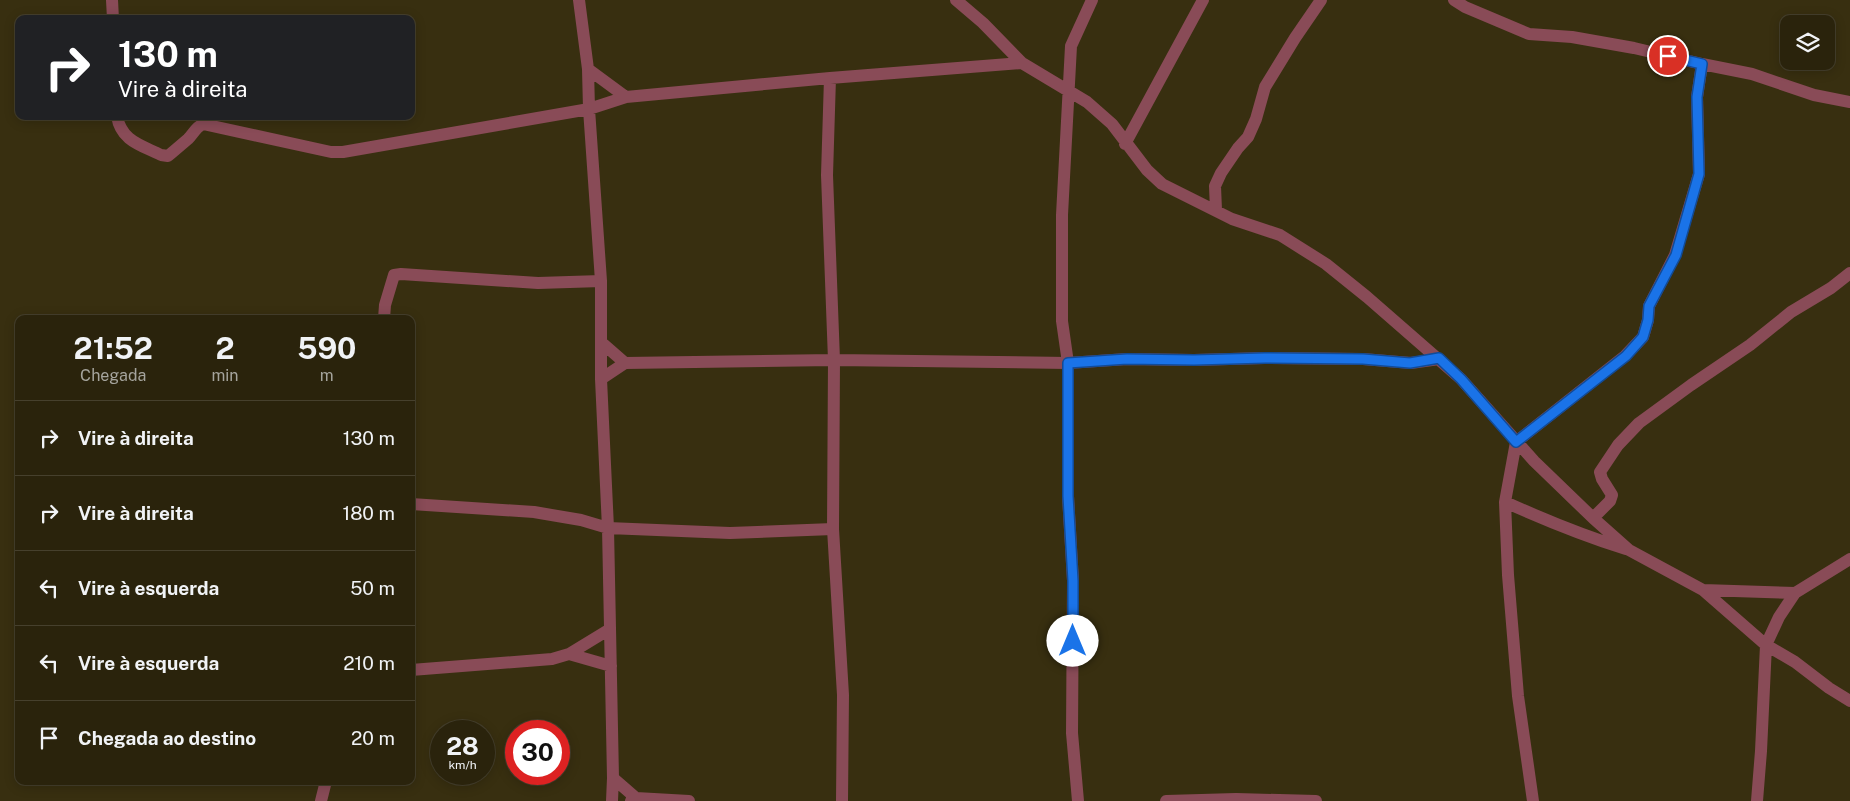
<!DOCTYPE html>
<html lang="pt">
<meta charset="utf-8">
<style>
:root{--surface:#2a230c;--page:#362f1a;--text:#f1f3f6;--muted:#a5a49d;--line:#46402d}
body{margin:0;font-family:"Public Sans",sans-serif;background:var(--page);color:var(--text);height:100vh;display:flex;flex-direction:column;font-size:19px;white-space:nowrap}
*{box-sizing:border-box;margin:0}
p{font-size:16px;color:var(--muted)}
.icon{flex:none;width:28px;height:28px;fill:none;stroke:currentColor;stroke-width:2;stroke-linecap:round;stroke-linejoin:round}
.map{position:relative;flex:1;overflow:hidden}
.drawer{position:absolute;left:15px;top:315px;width:400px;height:470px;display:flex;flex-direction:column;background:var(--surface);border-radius:10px;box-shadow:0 2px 12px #0003,0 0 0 1px var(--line)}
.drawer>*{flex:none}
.hud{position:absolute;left:15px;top:15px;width:400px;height:105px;border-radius:10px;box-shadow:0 2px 12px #0003,0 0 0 1px var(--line);background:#202124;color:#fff;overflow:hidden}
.buttons{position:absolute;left:1780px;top:15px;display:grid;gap:10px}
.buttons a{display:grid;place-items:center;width:55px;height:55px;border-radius:10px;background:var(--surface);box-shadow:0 2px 12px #0003,0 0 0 1px var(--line);font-size:25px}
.speed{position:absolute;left:430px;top:720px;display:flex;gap:10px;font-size:25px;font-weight:700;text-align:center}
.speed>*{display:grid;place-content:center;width:65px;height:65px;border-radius:50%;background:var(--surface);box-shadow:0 2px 12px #0003,0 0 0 1px var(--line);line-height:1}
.speed small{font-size:12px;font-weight:400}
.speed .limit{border:8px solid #d22;background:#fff;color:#111}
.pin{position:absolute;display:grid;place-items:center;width:42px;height:42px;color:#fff;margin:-21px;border:2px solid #fff;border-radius:50%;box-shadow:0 1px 5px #0007}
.me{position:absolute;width:55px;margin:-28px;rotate:0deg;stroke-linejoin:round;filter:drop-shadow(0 0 4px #0008)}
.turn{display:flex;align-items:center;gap:18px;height:105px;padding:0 20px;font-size:22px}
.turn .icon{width:65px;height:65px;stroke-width:2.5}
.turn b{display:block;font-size:35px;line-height:42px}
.eta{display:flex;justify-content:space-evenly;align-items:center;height:85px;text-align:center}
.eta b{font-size:30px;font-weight:700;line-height:35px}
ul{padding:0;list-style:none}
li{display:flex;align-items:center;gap:15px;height:75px;padding:0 20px;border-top:1px solid var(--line)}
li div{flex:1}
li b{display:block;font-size:19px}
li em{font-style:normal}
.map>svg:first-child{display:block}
</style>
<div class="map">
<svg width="1850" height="801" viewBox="0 0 1850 801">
<rect width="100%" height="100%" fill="#382f10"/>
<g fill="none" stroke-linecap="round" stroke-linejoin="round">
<path stroke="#894b57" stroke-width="12" d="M112,0L113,19
M579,0L588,69L589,109L601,281V379L608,528L613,778L612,801
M956,0L983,23L1022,63L1087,102L1112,124L1147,170L1162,184L1232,219L1280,235L1326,264L1367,297L1461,379L1534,461L1593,518L1629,550L1703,590L1766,645L1795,662L1829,688L1850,701
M1454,0L1465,7L1529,34L1572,37L1634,48L1702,64L1752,74L1814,95L1850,102
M588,69L626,97
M830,78L827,175L834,360L833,529L843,695L842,801
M117,116C121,141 141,145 161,155L168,156C174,151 181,145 188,139C193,134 196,127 203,124L331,152H343L589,109L626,97L830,78L1022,63
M1125,144L1203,0
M1216,210L1215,186L1221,173L1238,148L1248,137L1256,119L1265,87L1295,38L1321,0
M384,319L385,305L394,275L401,274L538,283L601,281
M601,342L625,363
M601,379L625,363L834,360L1068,363L1127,359L1194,360L1265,358L1363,359L1411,363L1439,359
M1505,502C1545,520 1584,536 1626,549
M411,504L534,512L581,520L608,528L730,533L833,529
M1593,518L1610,501L1612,495L1602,479L1600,472L1618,445L1639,423L1691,385L1750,345L1791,312L1831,288L1850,273
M1703,590L1795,593
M569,654L611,666
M411,670L552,659L569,654L610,629
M613,778L636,798
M321,801L326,781
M631,801L636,798L689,801
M1078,801L1072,733L1073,581L1068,496V363L1062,321V215L1071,46L1092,0
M1166,801L1236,799L1316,801
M1533,801L1518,696L1508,575L1505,502L1516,442L1625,356L1643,337L1648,320L1649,306L1675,255L1699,174L1697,97L1702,64
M1757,801L1761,751L1766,645L1779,617L1795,593L1850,559"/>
</g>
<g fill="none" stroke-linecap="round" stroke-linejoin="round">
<defs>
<path id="route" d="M1073,641V581L1068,496V363L1127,359L1194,360L1265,358L1363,359L1410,363L1439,358L1461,379L1516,442L1626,356L1643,337L1648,320L1649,306L1676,255L1699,174L1697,97L1702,64L1668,56"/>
</defs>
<use href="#route" stroke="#114b97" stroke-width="12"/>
<use href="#route" stroke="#1a73e8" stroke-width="9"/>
</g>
</svg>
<div class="buttons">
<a><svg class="icon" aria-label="layers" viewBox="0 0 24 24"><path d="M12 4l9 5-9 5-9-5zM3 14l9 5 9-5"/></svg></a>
</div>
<div class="speed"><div>28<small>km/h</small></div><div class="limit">30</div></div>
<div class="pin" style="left:1668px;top:56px;background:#d93025"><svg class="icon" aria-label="arrive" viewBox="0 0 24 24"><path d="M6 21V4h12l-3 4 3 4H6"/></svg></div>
<svg class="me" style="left:1073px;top:641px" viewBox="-20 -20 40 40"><circle r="19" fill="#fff"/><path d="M0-13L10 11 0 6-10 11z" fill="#1a73e8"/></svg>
<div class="hud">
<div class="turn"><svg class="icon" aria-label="right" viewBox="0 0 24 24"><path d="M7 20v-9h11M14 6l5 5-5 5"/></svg><div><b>130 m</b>Vire à direita</div></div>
</div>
<section class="drawer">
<div class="eta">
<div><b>21:52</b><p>Chegada</p></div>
<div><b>2</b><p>min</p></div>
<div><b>590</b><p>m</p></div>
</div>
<ul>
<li><svg class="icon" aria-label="right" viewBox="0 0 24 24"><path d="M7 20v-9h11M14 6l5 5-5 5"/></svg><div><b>Vire à direita</b></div><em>130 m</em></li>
<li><svg class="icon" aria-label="right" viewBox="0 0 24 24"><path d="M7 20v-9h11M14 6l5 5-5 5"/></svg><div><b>Vire à direita</b></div><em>180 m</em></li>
<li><svg class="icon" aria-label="left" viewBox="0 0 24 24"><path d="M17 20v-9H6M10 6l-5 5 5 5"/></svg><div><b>Vire à esquerda</b></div><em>50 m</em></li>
<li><svg class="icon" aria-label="left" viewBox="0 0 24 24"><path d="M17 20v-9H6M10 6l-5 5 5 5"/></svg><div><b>Vire à esquerda</b></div><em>210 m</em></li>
<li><svg class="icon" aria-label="arrive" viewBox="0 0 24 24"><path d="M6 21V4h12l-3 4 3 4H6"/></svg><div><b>Chegada ao destino</b></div><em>20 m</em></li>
</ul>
</section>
</div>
